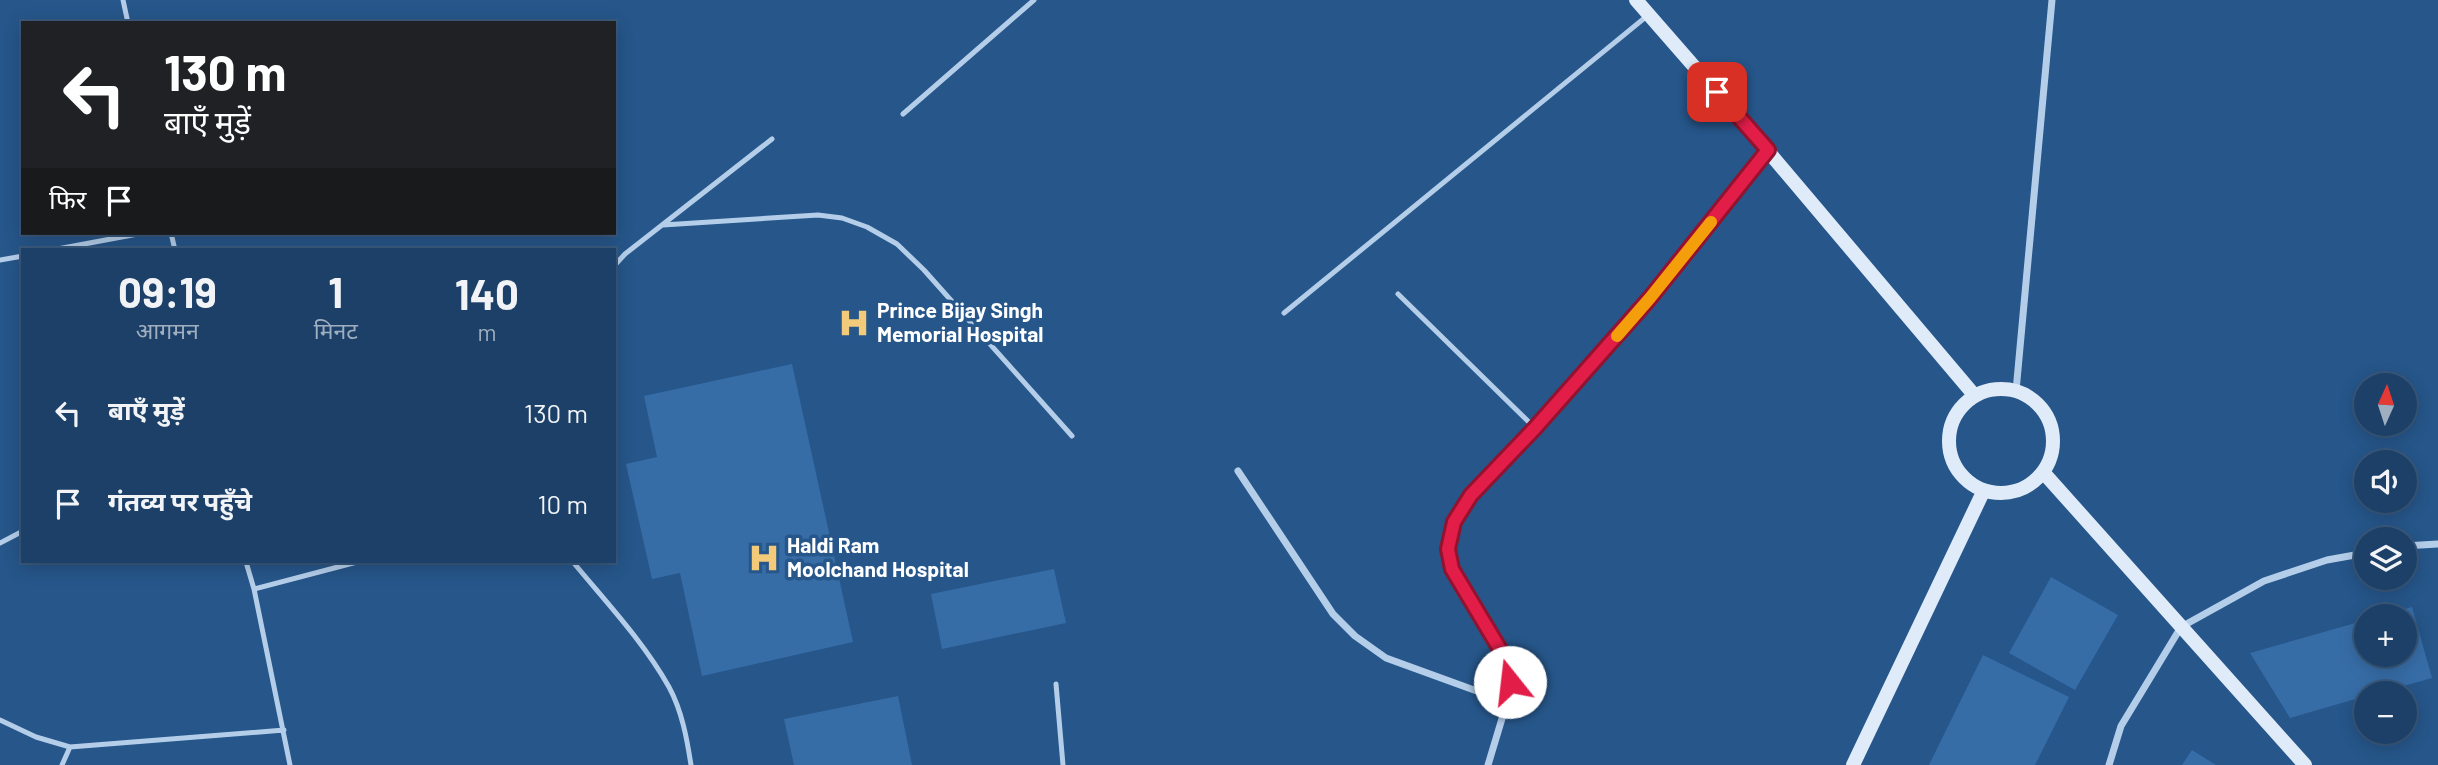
<!DOCTYPE html>
<html lang="hi">
<meta charset="utf-8">
<style>
:root{--surface:#1c4068;--page:#294b71;--text:#f1f3f6;--muted:#a0afc0;--line:#3a597c}
body{margin:0;font-family:Barlow,"Noto Sans Devanagari",sans-serif;background:var(--page);color:var(--text);height:100vh;display:flex;flex-direction:column;font-size:26px;white-space:nowrap}
*{box-sizing:border-box;margin:0}
p{font-size:23px;color:var(--muted)}
.icon{flex:none;width:38px;height:38px;fill:none;stroke:currentColor;stroke-width:2;stroke-linecap:round;stroke-linejoin:round}
.map{position:relative;flex:1;overflow:hidden}
.drawer{position:absolute;left:21px;top:248px;width:595px;height:315px;display:flex;flex-direction:column;background:var(--surface);border-radius:0px;box-shadow:0 4px 18px #0003,0 0 0 2px var(--line)}
.drawer>*{flex:none}
.top-card{position:absolute;left:21px;top:21px;width:595px;height:214px;border-radius:0px;box-shadow:0 4px 18px #0003,0 0 0 2px var(--line);background:#202124;color:#fff;overflow:hidden}
.needle{width:46px;rotate:3deg}
.tools{position:absolute;left:2354px;top:373px;display:grid;gap:14px}
.tools a{display:grid;place-items:center;width:63px;height:63px;border-radius:50%;background:var(--surface);box-shadow:0 4px 18px #0003,0 0 0 2px var(--line);font-size:35px}
.pin{position:absolute;display:grid;place-items:center;width:60px;height:60px;color:#fff;margin:-30px;border-radius:14px;box-shadow:0 4px 10px #0006}
.me{position:absolute;width:77px;margin:-38px;rotate:344deg;stroke-linejoin:round;filter:drop-shadow(0 0 5px #0008)}
.turn{display:flex;align-items:center;gap:24px;height:147px;padding:0 28px;font-size:32px}
.turn .icon{width:91px;height:91px;stroke-width:2.5}
.turn b{display:block;font-size:49px;line-height:60px}
.then{display:flex;align-items:center;height:66px;padding:0 28px;background:#0003;gap:14px;font-size:26px}
.eta{display:flex;justify-content:space-evenly;align-items:center;height:119px;text-align:center}
.eta b{font-size:42px;font-weight:700;line-height:49px}
ul{padding:0;list-style:none}
li{display:flex;align-items:center;gap:21px;height:91px;padding:0 28px}
li div{flex:1}
li b{display:block;font-size:26px}
li em{font-style:normal}
.map>svg:first-child{display:block}
</style>
<div class="map">
<svg width="2438" height="765" viewBox="0 0 2438 765">
<rect width="100%" height="100%" fill="#26568a"/>
<path fill="#376da7" d="M792,364L853,642L702,676L680,573L652,579L626,464L657,457L644,396Z
M1054,569L1066,623L942,649L931,594Z
M2051,577L2118,615L2075,690L2009,653Z
M2412,607L2432,678L2378,693H2366V696L2290,718L2250,653L2366,620V654H2404V616L2382,615Z
M1983,655L2069,697L2035,765H1929Z
M898,696L912,765H794L784,719Z
M2192,750L2216,765H2182Z"/>
<g fill="none" stroke-linecap="round" stroke-linejoin="round">
<path stroke="#b4ceea" stroke-width="5" d="M123,0L128,23
M903,114L1034,0
M663,225L818,215L842,218L867,227L897,244L924,270L1072,436
M171,233L175,250
M52,250L143,233
M0,260L23,256
M614,266L625,254L772,139
M1398,294L1535,428
M1284,313L1647,16
M0,543L23,531
M246,562L254,589L290,765
M573,562C606,602 643,641 669,687C682,711 687,739 691,765
M254,589L357,562
M1056,684L1063,765
M0,720L36,737L70,747L284,730
M62,765L70,747"/>
<path stroke="#b4ceea" stroke-width="7" d="M2016,391L2052,0
M1238,471L1333,614L1355,636L1386,658L1507,702
M2404,546L2438,544
M1488,765L1507,702L1510,682L1504,656L1452,569L1448,549L1454,522L1471,495L1535,428L1650,298L1767,151
M2109,765L2121,726L2181,627L2264,581L2327,560L2366,553"/>
<path stroke="#dfebf8" stroke-width="14" d="M1636,0L1767,150L1975,396
M1949 441a52 52 0 1 1 104 0a52 52 0 1 1-104 0Z
M2043,472L2305,765
M1853,765L1984,490"/>
</g>
<g fill="none" stroke-linecap="round" stroke-linejoin="round">
<defs>
<path id="route" d="M1510,682L1504,656L1452,569L1448,549L1454,522L1471,495L1535,428L1650,298L1768,150L1717,92"/>
</defs>
<use href="#route" stroke="#92132f" stroke-width="18"/>
<use href="#route" stroke="#e11d48" stroke-width="12"/>
<path stroke="#f59e0b" stroke-width="12" d="M1617,336L1650,298L1711,222"/>
</g>
<defs>
<symbol id="hospital-bare" viewBox="-9 -9 18 18"><path d="M-5-5h3v3.5h4V-5h3V5h-3V1.5h-4V5h-3Z" fill="#f2ca79" stroke="#26568a" stroke-width="2.5" paint-order="stroke"/></symbol>
</defs>
<g fill-rule="evenodd">
<use href="#hospital-bare" x="832" y="301" width="44" height="44"/>
<use href="#hospital-bare" x="742" y="536" width="44" height="44"/>
</g>
<g text-anchor="middle" stroke-width="7" stroke-linejoin="round" paint-order="stroke">
<g font-size="21" font-weight="bold" fill="#fff" stroke="#26568a" text-anchor="start">
<text x="877" y="318">Prince Bijay Singh<tspan x="877" dy="24">Memorial Hospital</tspan></text>
<text x="787" y="553">Haldi Ram<tspan x="787" dy="24">Moolchand Hospital</tspan></text>
</g>
</g>
</svg>
<div class="tools">
<a><svg class="needle" viewBox="-14 -14 28 28"><path d="M0-13l5 13h-10z" fill="#e53935"/><path d="M0 13l5-13h-10z" fill="#a0afc0"/></svg></a>
<a><svg class="icon" aria-label="sound" viewBox="0 0 24 24"><path d="M4 9h4l5-4v14l-5-4H4zM17 9q2 3 0 6"/></svg></a>
<a><svg class="icon" aria-label="layers" viewBox="0 0 24 24"><path d="M12 4l9 5-9 5-9-5zM3 14l9 5 9-5"/></svg></a>
<a>+</a>
<a>−</a>
</div>
<div class="pin" style="left:1717px;top:92px;background:#d93025"><svg class="icon" aria-label="arrive" viewBox="0 0 24 24"><path d="M6 21V4h12l-3 4 3 4H6"/></svg></div>
<svg class="me" style="left:1510px;top:682px" viewBox="-20 -20 40 40"><circle r="19" fill="#fff"/><path d="M0-13L10 11 0 6-10 11z" fill="#e11d48"/></svg>
<div class="top-card">
<div class="turn"><svg class="icon" aria-label="left" viewBox="0 0 24 24"><path d="M17 20v-9H6M10 6l-5 5 5 5"/></svg><div><b>130 m</b>बाएँ मुड़ें</div></div>
<div class="then">फिर<svg class="icon" aria-label="arrive" viewBox="0 0 24 24"><path d="M6 21V4h12l-3 4 3 4H6"/></svg></div>
</div>
<section class="drawer">
<div class="eta">
<div><b>09:19</b><p>आगमन</p></div>
<div><b>1</b><p>मिनट</p></div>
<div><b>140</b><p>m</p></div>
</div>
<ul>
<li><svg class="icon" aria-label="left" viewBox="0 0 24 24"><path d="M17 20v-9H6M10 6l-5 5 5 5"/></svg><div><b>बाएँ मुड़ें</b></div><em>130 m</em></li>
<li><svg class="icon" aria-label="arrive" viewBox="0 0 24 24"><path d="M6 21V4h12l-3 4 3 4H6"/></svg><div><b>गंतव्य पर पहुँचे</b></div><em>10 m</em></li>
</ul>
</section>
</div>
